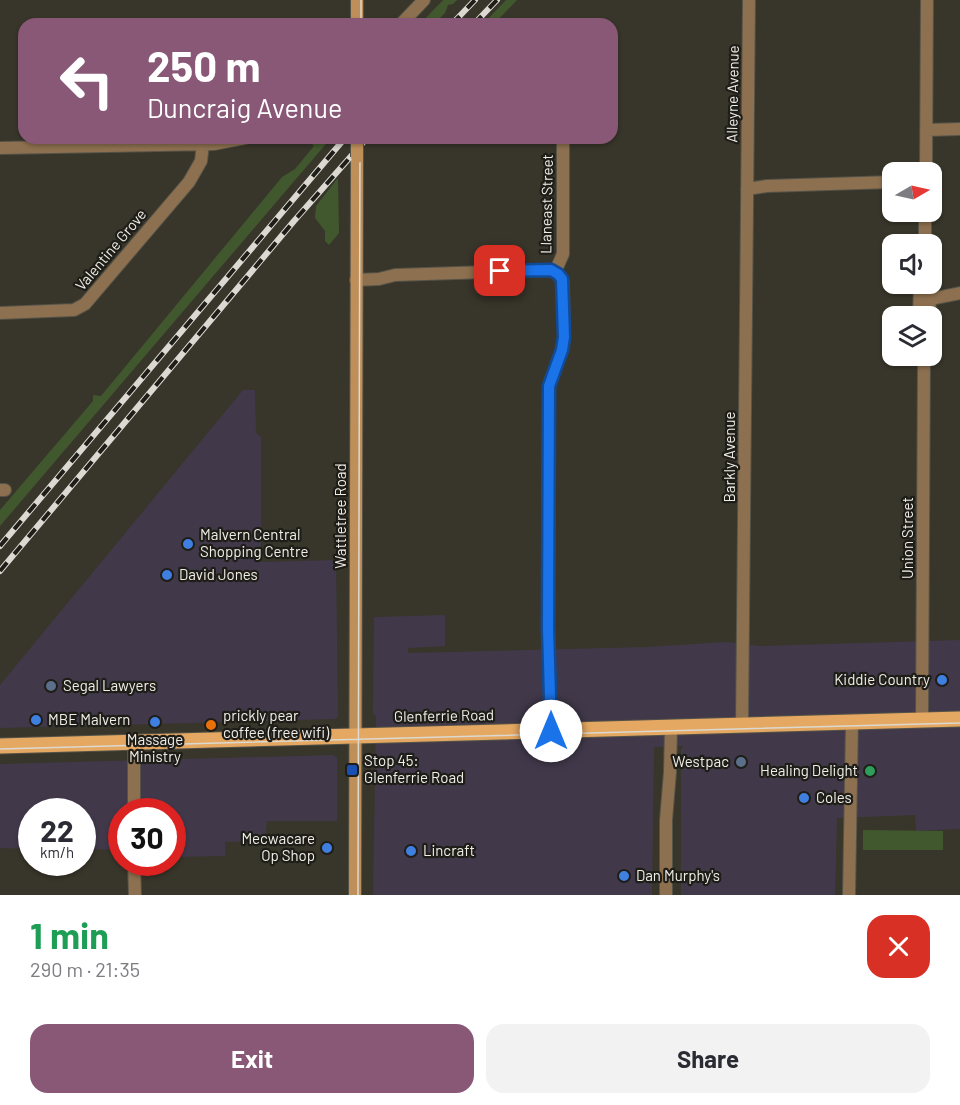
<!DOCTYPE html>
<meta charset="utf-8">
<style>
:root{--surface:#fff;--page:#f2f2f3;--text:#2b2b33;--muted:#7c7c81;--accent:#885876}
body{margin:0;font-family:Barlow,sans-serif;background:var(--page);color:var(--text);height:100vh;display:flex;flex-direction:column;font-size:22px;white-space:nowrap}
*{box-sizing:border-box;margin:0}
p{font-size:20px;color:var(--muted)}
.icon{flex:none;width:33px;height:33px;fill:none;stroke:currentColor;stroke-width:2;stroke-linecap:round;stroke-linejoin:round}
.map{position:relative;height:895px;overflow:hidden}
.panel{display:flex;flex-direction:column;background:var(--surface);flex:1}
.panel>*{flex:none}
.hud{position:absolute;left:18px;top:18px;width:600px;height:126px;border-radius:18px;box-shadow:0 2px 4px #0004;background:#885876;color:#fff;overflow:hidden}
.needle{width:39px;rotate:81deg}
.fabs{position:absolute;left:882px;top:162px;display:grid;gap:12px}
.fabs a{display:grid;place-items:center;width:60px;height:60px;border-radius:12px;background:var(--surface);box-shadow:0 2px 4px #0004;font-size:30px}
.speed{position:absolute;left:18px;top:798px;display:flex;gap:12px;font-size:30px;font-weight:700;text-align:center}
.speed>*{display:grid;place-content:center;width:78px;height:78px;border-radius:50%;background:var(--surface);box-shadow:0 2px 4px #0004;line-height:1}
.speed small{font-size:15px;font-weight:400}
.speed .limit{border:9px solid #d22;background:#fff;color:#111}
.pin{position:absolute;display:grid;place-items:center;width:51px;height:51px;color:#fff;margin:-26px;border-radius:12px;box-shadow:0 3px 9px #0006}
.me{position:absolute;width:66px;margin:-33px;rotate:0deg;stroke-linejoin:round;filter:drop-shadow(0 0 4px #0008)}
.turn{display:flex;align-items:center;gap:21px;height:126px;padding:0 30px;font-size:27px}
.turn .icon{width:78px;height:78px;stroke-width:2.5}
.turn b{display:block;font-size:42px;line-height:51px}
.round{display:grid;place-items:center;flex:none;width:63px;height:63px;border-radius:18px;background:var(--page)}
.head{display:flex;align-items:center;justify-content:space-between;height:102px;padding:0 30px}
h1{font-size:36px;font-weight:700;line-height:45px;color:#1e9e55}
.cta{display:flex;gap:12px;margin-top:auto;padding:12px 30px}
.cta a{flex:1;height:69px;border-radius:18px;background:var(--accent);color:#fff;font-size:24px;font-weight:700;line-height:69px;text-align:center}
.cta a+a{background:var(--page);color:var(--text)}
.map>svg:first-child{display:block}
</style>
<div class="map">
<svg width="960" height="895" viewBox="0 0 960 895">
<rect width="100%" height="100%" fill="#38352a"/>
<path fill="#41394a" d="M243,390H255L256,433L261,437V562L336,560L338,716L336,719L0,728V685Z
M445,615V646L408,648V653L647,647L726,642L760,646L960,640V829L916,831L915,815L837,818L835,895H681V749L684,746L654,747L652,895H373L376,717L373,713L374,617Z
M333,755L337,758V821H267L265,841L225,842V856L173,857L172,812H122L121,850L83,849L82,812H32L31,849L0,848V764Z"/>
<path fill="#41582e" d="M443,0H457L453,4L448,5L445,13L434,24H420Z
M506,0H517L494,24H483Z
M306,138H331L0,526V510L93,401V395L101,396L282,177L295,169L314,146Z
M338,178L339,233L329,245L325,241V231L315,218L316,206Z
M863,830L943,831V850H863Z"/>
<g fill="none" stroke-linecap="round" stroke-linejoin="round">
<defs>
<path id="minor" d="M401,24L424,0
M926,130L960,129
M0,148L214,144L245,138
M926,172L927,0
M747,189L767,186L892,182
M925,244V212
M555,272L563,254V138
M356,280L379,279L395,275L545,270L555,272
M920,298H936L960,293
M0,313L74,310L85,304L189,182L201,161L203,144
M919,316L920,284
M929,316L931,284
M0,490H5
M922,721L924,356
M742,725L749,0
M551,731L548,628L549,386L562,350L564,337L563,283L561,278L555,272
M134,742V812
M134,862L135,895
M666,895V820L670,772L671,728
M849,895L852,722"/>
<path id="secondary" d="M357,24V0
M355,895L357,157"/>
<path id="primary" d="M0,746L960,719"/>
</defs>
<use href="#minor" stroke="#555348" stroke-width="14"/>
<use href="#secondary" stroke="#555348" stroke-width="14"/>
<use href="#primary" stroke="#555348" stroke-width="17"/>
<use href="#minor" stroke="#8d704f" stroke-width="12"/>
<use href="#secondary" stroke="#bf8f5a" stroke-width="12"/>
<use href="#primary" stroke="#e5a862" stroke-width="15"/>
<path stroke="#dbd9d1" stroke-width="1.5" d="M361,24V0
M0,749L960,723
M358,895L360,138"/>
<defs>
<path id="rail" d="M452,24L475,0
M474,24L497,0
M0,546L345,138
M0,571L294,221L367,138"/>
</defs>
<use href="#rail" stroke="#dbd9d1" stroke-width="6"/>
<use href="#rail" stroke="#1e1d18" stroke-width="4" stroke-dasharray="11" stroke-linecap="butt"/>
<defs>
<path id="secondary-bridge" d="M357,157V138"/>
</defs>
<use href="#secondary-bridge" stroke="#555348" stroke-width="14" stroke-linecap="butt"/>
<use href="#secondary-bridge" stroke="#bf8f5a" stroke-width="12"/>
</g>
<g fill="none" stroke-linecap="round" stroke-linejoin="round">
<defs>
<path id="route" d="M500,271L551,270L558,274L562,279L564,337L562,350L549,386L548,628L551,731"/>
</defs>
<use href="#route" stroke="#114b97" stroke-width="15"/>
<use href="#route" stroke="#1a73e8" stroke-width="10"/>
</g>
<g fill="#3f7fe0" stroke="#1e1d18" stroke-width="2">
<circle cx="188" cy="544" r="6"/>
<circle cx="167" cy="575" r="6"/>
<circle cx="942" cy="680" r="6"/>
<circle cx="36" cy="720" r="6"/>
<circle cx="155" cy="722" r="6"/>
<circle cx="804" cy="798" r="6"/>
<circle cx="327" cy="848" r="6"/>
<circle cx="411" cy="851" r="6"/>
<circle cx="624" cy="876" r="6"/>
</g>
<g fill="#5c6f8a" stroke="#1e1d18" stroke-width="2">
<circle cx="51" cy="686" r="6"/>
<circle cx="741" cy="762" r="6"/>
</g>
<circle fill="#e8710a" stroke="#1e1d18" stroke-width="2" cx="211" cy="725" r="6"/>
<rect fill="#1a4fb4" stroke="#1e1d18" stroke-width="2" x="346" y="764" width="12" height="12" rx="3"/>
<circle fill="#2e9e5b" stroke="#1e1d18" stroke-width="2" cx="870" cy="771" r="6"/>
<g text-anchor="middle" stroke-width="4.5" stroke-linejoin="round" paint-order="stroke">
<g font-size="15" fill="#f0eee6" stroke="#1e1d18">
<text transform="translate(733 94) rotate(-89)" y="5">Alleyne Avenue</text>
<text transform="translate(547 204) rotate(-89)" y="5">Llaneast Street</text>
<text transform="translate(111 250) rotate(-50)" y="5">Valentine Grove</text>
<text transform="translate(730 457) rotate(-90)" y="5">Barkly Avenue</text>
<text transform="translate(341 516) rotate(-90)" y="5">Wattletree Road</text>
<text transform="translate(908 538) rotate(-90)" y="5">Union Street</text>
<text transform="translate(444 716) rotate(-1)" y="5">Glenferrie Road</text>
</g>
<g font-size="15" fill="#f0eee6" stroke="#1e1d18" text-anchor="start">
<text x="200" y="540">Malvern Central<tspan x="200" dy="17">Shopping Centre</tspan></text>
<text x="179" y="580">David Jones</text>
<text x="930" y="685" text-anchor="end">Kiddie Country</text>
<text x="63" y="691">Segal Lawyers</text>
<text x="223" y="721">prickly pear<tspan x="223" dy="17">coffee (free wifi)</tspan></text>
<text x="48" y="725">MBE Malvern</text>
<text x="155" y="745" text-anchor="middle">Massage<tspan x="155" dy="17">Ministry</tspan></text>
<text x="364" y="766">Stop 45:<tspan x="364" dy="17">Glenferrie Road</tspan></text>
<text x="729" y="767" text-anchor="end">Westpac</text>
<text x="858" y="776" text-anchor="end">Healing Delight</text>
<text x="816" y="803">Coles</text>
<text x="315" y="844" text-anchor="end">Mecwacare<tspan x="315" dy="17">Op Shop</tspan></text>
<text x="423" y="856">Lincraft</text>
<text x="636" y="881">Dan Murphy's</text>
</g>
</g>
</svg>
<div class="fabs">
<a><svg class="needle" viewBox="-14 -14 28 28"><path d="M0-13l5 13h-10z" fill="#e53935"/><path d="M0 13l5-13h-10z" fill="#7c7c81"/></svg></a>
<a><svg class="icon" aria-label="sound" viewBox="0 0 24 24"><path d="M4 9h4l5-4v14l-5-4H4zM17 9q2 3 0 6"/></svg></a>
<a><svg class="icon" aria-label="layers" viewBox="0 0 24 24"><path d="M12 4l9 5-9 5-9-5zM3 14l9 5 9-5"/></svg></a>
</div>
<div class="speed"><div>22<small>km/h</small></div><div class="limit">30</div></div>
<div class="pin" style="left:500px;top:271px;background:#d93025"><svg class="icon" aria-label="arrive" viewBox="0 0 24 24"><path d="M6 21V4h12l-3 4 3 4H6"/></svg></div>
<svg class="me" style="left:551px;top:731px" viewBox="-20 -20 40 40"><circle r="19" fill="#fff"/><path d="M0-13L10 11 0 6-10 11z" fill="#1a73e8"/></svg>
<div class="hud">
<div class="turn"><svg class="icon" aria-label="left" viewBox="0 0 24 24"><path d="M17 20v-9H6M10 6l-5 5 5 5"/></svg><div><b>250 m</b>Duncraig Avenue</div></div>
</div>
</div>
<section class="panel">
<div class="head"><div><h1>1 min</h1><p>290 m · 21:35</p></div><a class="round" style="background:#d93025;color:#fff"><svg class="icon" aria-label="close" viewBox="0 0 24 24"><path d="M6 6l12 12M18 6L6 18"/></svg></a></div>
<div class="cta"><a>Exit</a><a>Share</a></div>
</section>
